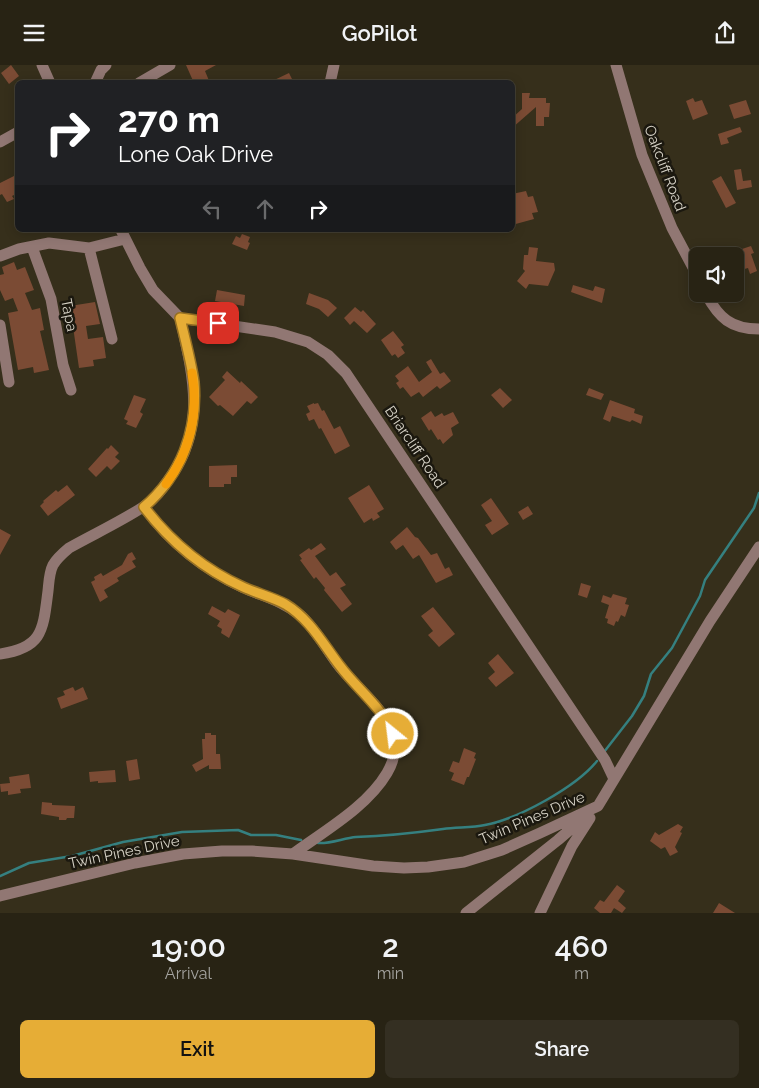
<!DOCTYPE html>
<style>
:root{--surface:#282314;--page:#342f22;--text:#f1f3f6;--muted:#a5a4a0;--line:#444034;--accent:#e6ad36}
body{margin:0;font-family:Raleway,sans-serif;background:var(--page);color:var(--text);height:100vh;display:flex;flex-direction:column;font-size:19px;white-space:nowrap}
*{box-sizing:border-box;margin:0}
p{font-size:16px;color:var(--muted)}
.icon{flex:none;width:28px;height:28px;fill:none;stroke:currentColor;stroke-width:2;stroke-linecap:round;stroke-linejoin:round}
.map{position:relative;height:848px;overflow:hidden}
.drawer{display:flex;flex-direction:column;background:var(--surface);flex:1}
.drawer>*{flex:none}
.top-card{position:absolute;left:15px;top:15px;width:500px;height:152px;border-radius:8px;box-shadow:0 2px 12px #0003,0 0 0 1px var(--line);background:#202124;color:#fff;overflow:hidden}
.buttons{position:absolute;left:689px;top:182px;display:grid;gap:10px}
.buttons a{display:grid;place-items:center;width:55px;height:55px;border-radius:8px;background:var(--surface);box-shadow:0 2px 12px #0003,0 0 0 1px var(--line);font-size:25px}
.pin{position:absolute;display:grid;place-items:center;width:42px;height:42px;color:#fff;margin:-21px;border-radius:10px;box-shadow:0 2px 8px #0006}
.me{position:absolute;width:55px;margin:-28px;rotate:331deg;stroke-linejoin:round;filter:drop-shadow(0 0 4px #0008)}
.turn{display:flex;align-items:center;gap:18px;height:105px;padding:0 20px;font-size:22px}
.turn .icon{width:65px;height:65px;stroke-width:2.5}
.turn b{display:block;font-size:35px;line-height:42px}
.lanes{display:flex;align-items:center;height:48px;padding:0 20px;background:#0003;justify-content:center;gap:25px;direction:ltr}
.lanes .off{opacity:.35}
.eta{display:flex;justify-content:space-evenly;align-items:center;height:85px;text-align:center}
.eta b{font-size:30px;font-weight:600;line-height:35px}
.cta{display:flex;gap:10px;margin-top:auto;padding:10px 20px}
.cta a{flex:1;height:58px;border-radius:8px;background:var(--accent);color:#111;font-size:20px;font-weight:600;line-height:58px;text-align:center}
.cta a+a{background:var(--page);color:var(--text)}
header{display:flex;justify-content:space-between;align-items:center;height:65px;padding:0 20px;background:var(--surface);font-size:22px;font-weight:600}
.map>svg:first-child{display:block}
</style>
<header><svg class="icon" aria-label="menu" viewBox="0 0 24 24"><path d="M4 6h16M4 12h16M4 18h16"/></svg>GoPilot<svg class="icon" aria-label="share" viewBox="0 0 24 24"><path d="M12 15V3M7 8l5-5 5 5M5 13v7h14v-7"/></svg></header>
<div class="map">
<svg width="759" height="848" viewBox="0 0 759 848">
<rect width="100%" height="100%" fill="#362f1b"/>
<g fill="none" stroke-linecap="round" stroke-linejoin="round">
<path stroke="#358080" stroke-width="2.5" d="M604,687L632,651L644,631L651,609L672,583L700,531L705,515L754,443L759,428
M318,778C330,779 344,773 356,772C385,771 414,768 443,764C457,762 472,763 485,760C518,754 576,722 597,696
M0,811L29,798L72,791L123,777L182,767L238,765L251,770H276L301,775"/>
</g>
<path fill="#7b4b34" d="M11,0L19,11L9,19L1,8Z
M186,0H216L205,6L210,18H194Z
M289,8L294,18H268Z
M522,28H530L529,33H546V38H550L549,52H544V61H536V42L512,63V53L522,44Z
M693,33L695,37L702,35L708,49L693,55L686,36Z
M746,35L751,49L734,54L729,40Z
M740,62L742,67L727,73L729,78L721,80L718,69Z
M741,104L743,116L751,115L752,122L737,125L734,105Z
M14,111L18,117V123L14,125L16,129L12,131L14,134L7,137L2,129L0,130V118Z
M721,111L736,138L726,143L712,116Z
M526,126L528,132L533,131L538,147L532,148L534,154L512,160V129Z
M242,169L250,172L248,177L250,178L247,185L232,179L236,171L240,173Z
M751,181L754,188L751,189L757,206L750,209L748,203L741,205L737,188L743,187L742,184Z
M529,182L538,183L536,196L554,198L555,205L548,221L529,219L526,224L517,216L525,206L523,204L524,190H528Z
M14,197L17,205L25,202L34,225L25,228L32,245L40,243L44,265L40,266L49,305L34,308L33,302L18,305L8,248L18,246L13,233L5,236L0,225V210L4,209L2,202Z
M573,220L593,226L595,221L605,224L602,238L571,227Z
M217,225L245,230L244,241L215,236Z
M309,228L328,235L337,243L328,252L319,244L306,239Z
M95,237L100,259L86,261L88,274L103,272L106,293L93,295L94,301L79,303L70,241Z
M355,242L361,247L363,245L376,259L367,268L354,256L350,260L344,253Z
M393,266L404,280L401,282L405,288L398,293L395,289L392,291L381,275Z
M431,294L440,309L444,307L451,316L440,324L437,321L423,332L419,327L411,332L403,322L400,324L396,318L399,316L395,311L408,301L419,317L432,307L426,297Z
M227,306L240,318L241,316L258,332L251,339L247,336L233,351L220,340L218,341L209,332L225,315L222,312Z
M500,323L512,335L503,343L491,330Z
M589,323L604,329L601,335L586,330Z
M134,330L146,334L140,347L143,349L136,363L126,359L128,356L124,354Z
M610,335L635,344L634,348L643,351L641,359L632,355L630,357L612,351L610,357L603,354Z
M314,338V339L318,338L322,346L324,345L334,364L340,361L350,381L335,389L321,363L319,364L314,354L309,356L306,349L310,347L307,341Z
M431,346L435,352L442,348L444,351L453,347L459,358L451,363L453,370L443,379L440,374L438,375L431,364L429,366L421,353Z
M111,380L119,388L115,392L120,396L111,405L107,401L96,412L88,404L107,383L108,384Z
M237,400V412H231V419H224V422H209V401Z
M67,420L75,430L48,451L40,441L44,437L43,436L56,425L58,427Z
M369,420L384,444L377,448L380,452L373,456L372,453L364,458L348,433Z
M491,433L509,459L492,470L485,460L492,456L481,440Z
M528,441L533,449L523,455L518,447Z
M407,462L415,472L418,473L431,490L437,488L445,504L449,502L453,510L436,518L419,490L413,494L403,480L396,485L390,477Z
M0,464L11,470L0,490Z
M321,478L326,484L315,491L330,511L336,507L346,520L340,523L352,539L342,547L324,525L325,523L316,512L314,514L300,495L302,494L299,490L309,483L311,485Z
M132,487L136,494L132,496L136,502L117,513L119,516L104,525L108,532L100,537L91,517L95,515L94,512L101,508L103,511L122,500L128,489Z
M581,518L591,521L587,533L578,530Z
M613,529L627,533L625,539L629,540L625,552L621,550L618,557L616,556L614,561L607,558L608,554L605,553L609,540L601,537L603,530L611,533Z
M212,541L225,548L228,544L240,550L229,573L221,568L222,564L217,561L220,556L208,549Z
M433,542L455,569L439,582L428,570L433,566L421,551Z
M498,589L514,608L496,622L488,613L495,607L488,598Z
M73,622L75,626L83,622L88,634L61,644L57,633L65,630L63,626Z
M205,668H211V670H216V689H220L221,704H209V700L196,707L192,700L203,694L202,674H205Z
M464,683L476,688L474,693L476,694L469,712H467L464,720L451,715L454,708L449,706L453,696L459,698Z
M137,694L140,714L129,716L126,696Z
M115,705L116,717L98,718V716L90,717L89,707Z
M29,709L31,723L20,724L21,728L8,730V726L1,727L0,719L10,718L9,712Z
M42,737L52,738V740L75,741L74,753H67L66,755H59V752L41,749Z
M678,759L683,762L680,767L682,768L675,782L678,787L670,791L665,782L661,784L650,776L655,767L659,770Z
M617,820L625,826L618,836L626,843L622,848L614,843L611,848H600L594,843L600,835L604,837Z
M719,838L735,848H713Z"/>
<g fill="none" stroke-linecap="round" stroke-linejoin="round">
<path stroke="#917773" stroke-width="11" d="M42,0L50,18
M616,0L642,90L672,163L698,212
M95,18L101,5L106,0
M139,18L170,0
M330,18L334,0
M0,77L18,67
M121,165L140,203L153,225L180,253L275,267L308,277L328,290L346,308L605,695L614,714
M32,182L51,234L63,300L71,325
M89,183L112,274
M0,191L19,184L49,178L89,183L125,174
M706,229C719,253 731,264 759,264
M0,260L9,317
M144,442C169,476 203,504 242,522C262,531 283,536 300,550C316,564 326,584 339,601C356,622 384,643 393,669C397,682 394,696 387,708C367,742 324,766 293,789
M0,589C43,583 43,565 48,526C49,517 49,508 53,500C57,493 63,488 69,483C94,469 120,457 143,442C154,435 162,425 169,414C207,363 193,309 180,253
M0,831L135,798L183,789L222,786H252L293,789L373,801L404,803L428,802L464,797L502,785L540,768L598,741L710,556L759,482
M466,848L558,775L587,750
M540,848L572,781L590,753"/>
</g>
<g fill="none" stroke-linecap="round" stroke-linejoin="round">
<defs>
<path id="route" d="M218,258L180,253C185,274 191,296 194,317C198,366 181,410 144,442C170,476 203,504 243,522C256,528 272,532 285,539C310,554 323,579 340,601C357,624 382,642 393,669"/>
</defs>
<use href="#route" stroke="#967023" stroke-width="12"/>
<use href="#route" stroke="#e6ad36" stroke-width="9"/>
<path stroke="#f59e0b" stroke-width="9" d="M166,419C190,387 199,348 192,308"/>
</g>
<g text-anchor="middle" stroke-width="5" stroke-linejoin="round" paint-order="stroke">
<g font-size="15" fill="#d6d2c6" stroke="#1b180f">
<text transform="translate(665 103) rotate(69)" y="5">Oakcliff Road</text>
<text transform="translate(69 250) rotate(79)" y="5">Tapa</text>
<text transform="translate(415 382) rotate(56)" y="5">Briarcliff Road</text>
<text transform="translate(532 753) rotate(-23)" y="5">Twin Pines Drive</text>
<text transform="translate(124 787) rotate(-12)" y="5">Twin Pines Drive</text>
</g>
</g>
</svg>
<div class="buttons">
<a><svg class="icon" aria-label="sound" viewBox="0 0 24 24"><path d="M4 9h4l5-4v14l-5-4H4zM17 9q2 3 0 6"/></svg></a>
</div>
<div class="pin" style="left:218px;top:258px;background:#d93025"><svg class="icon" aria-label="arrive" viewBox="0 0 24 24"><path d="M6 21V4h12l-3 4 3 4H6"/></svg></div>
<svg class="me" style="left:393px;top:669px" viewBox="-20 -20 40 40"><circle r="17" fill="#e6ad36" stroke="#fff" stroke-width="3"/><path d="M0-11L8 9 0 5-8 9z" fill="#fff"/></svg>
<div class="top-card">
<div class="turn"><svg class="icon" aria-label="right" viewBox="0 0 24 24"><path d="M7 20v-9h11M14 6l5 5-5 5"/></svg><div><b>270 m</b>Lone Oak Drive</div></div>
<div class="lanes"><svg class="icon off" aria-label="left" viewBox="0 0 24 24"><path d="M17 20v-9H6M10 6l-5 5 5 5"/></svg><svg class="icon off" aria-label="ahead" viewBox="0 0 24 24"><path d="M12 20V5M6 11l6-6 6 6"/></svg><svg class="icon" aria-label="right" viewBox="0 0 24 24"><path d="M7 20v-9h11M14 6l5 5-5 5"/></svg></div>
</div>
</div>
<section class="drawer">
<div class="eta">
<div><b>19:00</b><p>Arrival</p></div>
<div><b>2</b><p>min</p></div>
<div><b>460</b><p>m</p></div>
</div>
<div class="cta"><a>Exit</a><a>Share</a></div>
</section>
